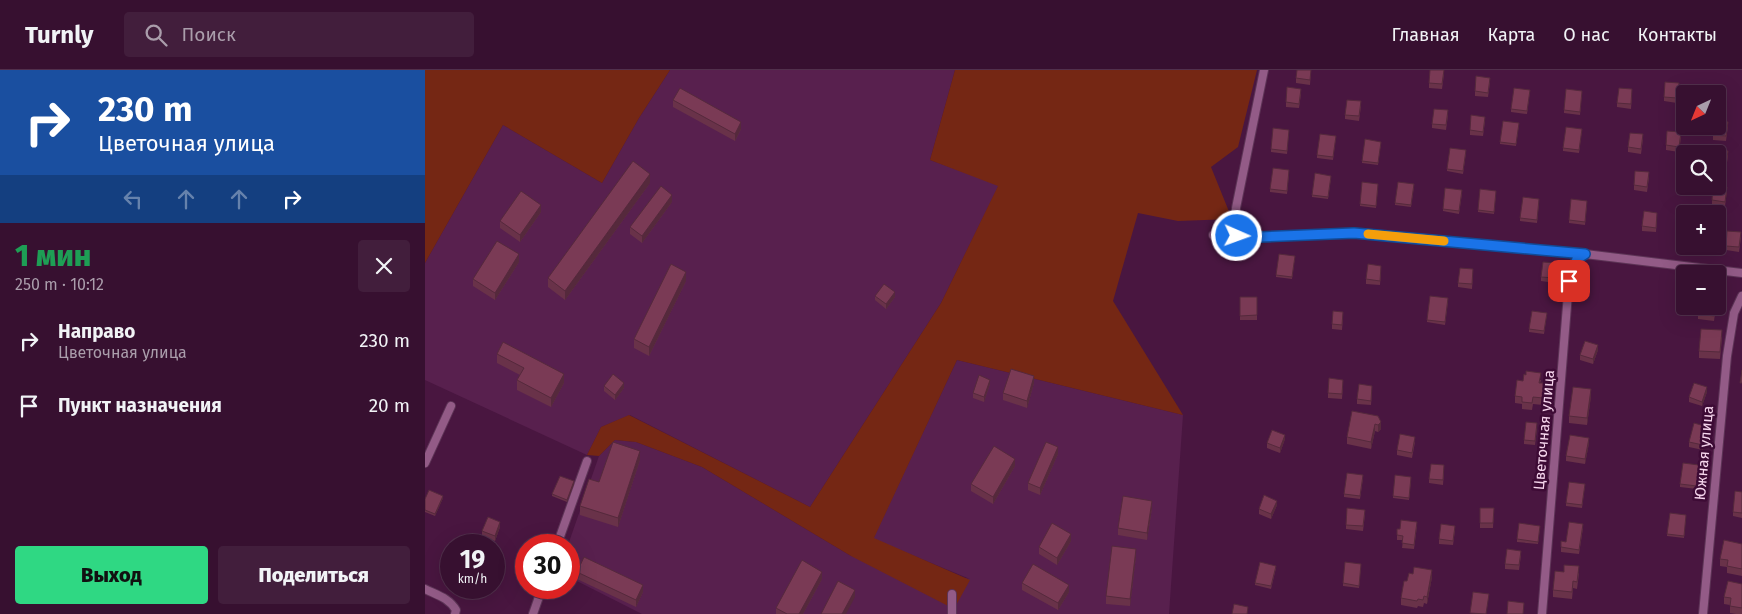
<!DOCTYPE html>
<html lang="ru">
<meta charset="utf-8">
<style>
:root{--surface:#371030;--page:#421e3c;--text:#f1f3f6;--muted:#aa9dab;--line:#51304c;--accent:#2fd883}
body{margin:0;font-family:"Fira Sans",sans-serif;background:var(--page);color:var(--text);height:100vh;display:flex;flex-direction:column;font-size:19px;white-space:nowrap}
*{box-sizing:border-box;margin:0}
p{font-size:16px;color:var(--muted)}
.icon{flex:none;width:28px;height:28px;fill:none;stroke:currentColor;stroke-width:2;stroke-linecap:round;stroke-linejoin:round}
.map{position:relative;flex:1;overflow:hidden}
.drawer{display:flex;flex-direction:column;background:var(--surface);width:425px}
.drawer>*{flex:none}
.top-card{background:#1a4fa0;color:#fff;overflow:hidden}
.needle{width:32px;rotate:223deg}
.tools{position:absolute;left:1251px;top:15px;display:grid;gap:10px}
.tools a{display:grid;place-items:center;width:50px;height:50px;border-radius:5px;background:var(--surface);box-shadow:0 5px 20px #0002,0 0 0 1px var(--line);font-size:25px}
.speed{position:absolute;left:15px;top:464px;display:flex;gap:10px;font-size:25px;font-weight:700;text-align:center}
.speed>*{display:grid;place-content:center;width:65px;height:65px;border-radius:50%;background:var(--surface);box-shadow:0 5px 20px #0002,0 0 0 1px var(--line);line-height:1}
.speed small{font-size:12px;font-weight:400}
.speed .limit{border:8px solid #d22;background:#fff;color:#111}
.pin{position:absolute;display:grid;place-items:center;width:42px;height:42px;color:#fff;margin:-21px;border-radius:10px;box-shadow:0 2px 8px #0006}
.me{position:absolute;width:55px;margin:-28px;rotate:92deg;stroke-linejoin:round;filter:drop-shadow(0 0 4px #0008)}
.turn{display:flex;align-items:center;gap:18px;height:105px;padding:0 15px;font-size:22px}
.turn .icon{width:65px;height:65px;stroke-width:2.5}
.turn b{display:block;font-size:35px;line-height:42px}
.lanes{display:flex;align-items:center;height:48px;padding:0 15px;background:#0003;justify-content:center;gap:25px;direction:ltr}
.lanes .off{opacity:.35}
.round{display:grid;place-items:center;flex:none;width:52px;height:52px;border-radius:5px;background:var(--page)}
.headline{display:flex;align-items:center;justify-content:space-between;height:85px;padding:0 15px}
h1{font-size:30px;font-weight:800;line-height:38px;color:#1e9e55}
.button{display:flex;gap:10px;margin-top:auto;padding:10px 15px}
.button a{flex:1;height:58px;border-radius:5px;background:var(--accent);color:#111;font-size:20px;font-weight:800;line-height:58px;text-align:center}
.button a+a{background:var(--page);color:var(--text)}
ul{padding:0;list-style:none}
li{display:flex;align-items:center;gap:15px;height:65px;padding:0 15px}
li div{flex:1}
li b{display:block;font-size:19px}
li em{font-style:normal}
header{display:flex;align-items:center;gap:30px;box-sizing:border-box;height:70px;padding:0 25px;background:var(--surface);border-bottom:1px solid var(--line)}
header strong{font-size:24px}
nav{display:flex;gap:28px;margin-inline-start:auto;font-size:18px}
.search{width:350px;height:45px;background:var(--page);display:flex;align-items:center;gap:12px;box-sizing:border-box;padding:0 18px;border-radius:5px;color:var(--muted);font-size:19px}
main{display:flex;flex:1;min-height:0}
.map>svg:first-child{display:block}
</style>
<header>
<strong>Turnly</strong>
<div class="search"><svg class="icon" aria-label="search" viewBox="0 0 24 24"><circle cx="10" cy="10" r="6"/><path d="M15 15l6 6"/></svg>Поиск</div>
<nav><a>Главная</a><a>Карта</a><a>О нас</a><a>Контакты</a></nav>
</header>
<main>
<section class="drawer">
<div class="top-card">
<div class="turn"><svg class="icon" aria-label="right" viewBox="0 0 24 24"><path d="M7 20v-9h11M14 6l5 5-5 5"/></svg><div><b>230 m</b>Цветочная улица</div></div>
<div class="lanes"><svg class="icon off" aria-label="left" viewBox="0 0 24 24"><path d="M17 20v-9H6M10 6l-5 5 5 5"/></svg><svg class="icon off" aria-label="ahead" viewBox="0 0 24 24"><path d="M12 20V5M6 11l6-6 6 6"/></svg><svg class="icon off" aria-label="ahead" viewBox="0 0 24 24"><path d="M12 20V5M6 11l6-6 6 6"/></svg><svg class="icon" aria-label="right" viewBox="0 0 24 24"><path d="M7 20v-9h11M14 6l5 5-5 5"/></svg></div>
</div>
<div class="headline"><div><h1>1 мин</h1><p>250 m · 10:12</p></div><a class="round"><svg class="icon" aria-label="close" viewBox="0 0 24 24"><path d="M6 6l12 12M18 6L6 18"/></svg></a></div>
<ul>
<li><svg class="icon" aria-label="right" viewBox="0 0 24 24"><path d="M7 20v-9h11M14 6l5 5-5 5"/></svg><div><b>Направо</b><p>Цветочная улица</p></div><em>230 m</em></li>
<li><svg class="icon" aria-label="arrive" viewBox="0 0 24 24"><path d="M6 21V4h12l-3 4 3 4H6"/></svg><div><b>Пункт назначения</b></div><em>20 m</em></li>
</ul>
<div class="button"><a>Выход</a><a>Поделиться</a></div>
</section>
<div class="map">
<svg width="1317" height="544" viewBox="0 0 1317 544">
<rect width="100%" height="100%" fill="#491640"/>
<path fill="#58204e" d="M245,0H530L505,90L574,115L516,233L385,437L205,345L176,357L162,385L0,310V193L78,55L177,113L214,48Z
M532,290L758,345L744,544H217L144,507L143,475L174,386L190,370L211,372L277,397L426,486L545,509L448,469Z"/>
<path fill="#752714" d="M0,0H245L214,48L177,113L78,55L0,193Z
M530,0H832L813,77L786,97L807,149L753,151L713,143L688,231L758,345L532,290L449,468L545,510L529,539L426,486L277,397L211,372L190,370L174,386L162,385L176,357L204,345L385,437L516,233L573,116L505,90Z"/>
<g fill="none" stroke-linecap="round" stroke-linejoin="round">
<defs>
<path id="street" d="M788,165L836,167L929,163L1160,184L1317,203
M813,166L811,138L839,0
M0,393L26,336
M132,475L162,391
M0,519C12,525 24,528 31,540L30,544
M108,544L117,518
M527,544V524
M1117,544L1144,211L1152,189L1159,185
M1278,544L1302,286L1309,243L1317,226"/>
</defs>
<use href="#street" stroke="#5d3456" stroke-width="10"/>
<use href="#street" stroke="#935b87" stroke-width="8"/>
</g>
<path fill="#693249" d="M886,0L885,15L871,13V8Z
M1019,4L1017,19L1004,18V13Z
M1065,12L1063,27L1050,26V21Z
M1254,18L1252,33L1239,31V27Z
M1105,20L1102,44L1086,42V39Z
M1157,21L1155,45L1139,43V40Z
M876,24L874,38L861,37V32Z
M1207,24L1206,39L1192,37V33Z
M248,30L316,59L310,71L248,37Z
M936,36L934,51L920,49V45Z
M1023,45L1021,60L1007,58V54Z
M1060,51L1058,66L1045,65V60Z
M1094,53L1091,76L1075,74V72Z
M1303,56L1301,71L1288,70V65Z
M1157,59L1154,83L1138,81V78Z
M864,60L862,84L846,82V79Z
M911,66L908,90L892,88V85Z
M1256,67L1254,82L1241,80V75Z
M1218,69L1216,84L1203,82V77Z
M956,72L953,95L937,93V91Z
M1041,82L1038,104L1022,101V99Z
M1292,84L1303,85L1301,100L1292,99Z
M864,103L862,124L845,122V119Z
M1224,107L1222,122L1209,120V115Z
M906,108L903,129L887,127V125Z
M225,113L140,230L123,217V208Z
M989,116L986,137L970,135V133Z
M953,117L951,138L935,136V134Z
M1302,121L1300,136L1287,135V130Z
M1037,123L1034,144L1018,141V139Z
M1071,123L1069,144L1053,142V140Z
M247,132L217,173L205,164V157Z
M1114,132L1112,153L1095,151V148Z
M1162,134L1160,155L1144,153V150Z
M116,142L95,172L75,158V151Z
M1232,148L1231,162L1217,161V156Z
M1316,167L1314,182L1301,180V176Z
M1266,176H1280L1279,180L1266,179Z
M870,186L867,209L851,207V205Z
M94,192L70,230L48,216V209Z
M1131,198L1130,213L1116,211V207Z
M956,201L955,215L941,214V209Z
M1048,204L1047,219L1033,217V213Z
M261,211L224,286L209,278V269Z
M450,226L470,227L461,239L450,230Z
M815,227H832V250H815Z
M1023,231L1020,255L1002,252V250Z
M1291,236L1289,251L1273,249V244Z
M1122,243L1119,264L1104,262V259Z
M918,247L917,260L907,259V254Z
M1297,267L1295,289L1274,288V281Z
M1173,280L1168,294L1155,290V285Z
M72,284L139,313L126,337L92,320V310L95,305L72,293Z
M1116,310L1115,313L1120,320L1118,335L1108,334L1107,340L1097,339V334L1090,333V326L1098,311Z
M609,313L602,338L578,330V323Z
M565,314L559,332L548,328V323Z
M918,314L917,329L903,328V323Z
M179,316L199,318L190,330L179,321Z
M947,321L946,335L932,334V329Z
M1282,322L1277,336L1264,332V327Z
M1166,326L1162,355L1144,353V346Z
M953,346L956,359L953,362L950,361L946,379L922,374V367Z
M1112,358L1110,375L1099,374V370Z
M1283,361L1278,380L1264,377V372Z
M860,369L855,383L842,378V373Z
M990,372L987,388L972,385V380Z
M1164,373L1160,394L1141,391V386Z
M633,384L615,425L603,420V413Z
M215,390L193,457L155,445V436Z
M590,396L568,434L546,421V414Z
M1274,398L1272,419L1255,417V414Z
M1019,400L1018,415L1004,413V409Z
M938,408L935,429L919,427V424Z
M986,409L984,430L968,428V426Z
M149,414L142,432L127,426V424Z
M1160,414L1157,438L1141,436V433Z
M1317,422V448L1308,446V442Z
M18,428L10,446L0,442V429Z
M852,435L846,449L834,444V439Z
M727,438L722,470L693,465V458Z
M1055,438H1069L1068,458H1055Z
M940,444L938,461L921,459V455Z
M1261,445L1259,468L1242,466V464Z
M992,456L989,479L977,478L978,470H972V465L975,459Z
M1115,456L1113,474L1092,472V469Z
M75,457L70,471L57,466V461Z
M1158,458L1154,484L1136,482V477Z
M1030,460L1028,475L1014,474V469Z
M646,471L632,495L614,484V477Z
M1317,474V506L1302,503V497L1295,496V489Z
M1096,485L1094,500L1080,499V494Z
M711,486L705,536L681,534V526Z
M936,494L934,518L918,516V513Z
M851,498L846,519L830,515V513Z
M152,502L218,522L211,537L152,509Z
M1154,503L1152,519L1148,518L1147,529L1128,527V520Z
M1007,507L1002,534L999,533L998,537L993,536L992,538L976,535V528L982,511Z
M397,509L378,544H351V538Z
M597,513L644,522L633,540L597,520Z
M1317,514V544H1311L1305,543V535L1299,534V527Z"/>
<path fill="#55293c" d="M316,52V59L310,71V64Z
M225,104V113L140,230V221Z
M247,125V132L217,173V166Z
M116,135V142L95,172V165Z
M94,184V192L70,230V223Z
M261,202V211L224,286V277Z
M470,222V227L461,239V234Z
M1173,275V280L1168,294V289Z
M139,304V313L126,337V328Z
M609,306V313L602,338V331Z
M565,310V314L559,332V327Z
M199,313V318L190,330V325Z
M1282,317V322L1277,336V332Z
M1166,319V326L1162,355V348Z
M956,352V359L953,362V355Z
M950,354V361L946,379V372Z
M1283,357V361L1278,380V375Z
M860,365V369L855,383V378Z
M1164,368V373L1160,394V389Z
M633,377V384L615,425V418Z
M215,381V390L193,457V448Z
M590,389V396L568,434V427Z
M149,411V414L142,432V430Z
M18,426V428L10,446V444Z
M727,431V438L722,470V463Z
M852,431V435L846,449V444Z
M75,452V457L70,471V466Z
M646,464V471L632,495V488Z
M711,479V486L705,536V529Z
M1007,500V507L1002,534V527Z
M397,502V509L378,544H374Z
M218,515V522L211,537V530Z
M644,515V522L633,540V533Z
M430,520V527L421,544H417Z"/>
<path fill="#7a3a55" stroke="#55293c" d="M872,0H886L885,10L871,8Z
M1005,0H1019L1017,14L1004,13Z
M1051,6L1065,8L1063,23L1050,21Z
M1240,12L1254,13L1252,28L1239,27Z
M862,17L876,19L874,34L861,32Z
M255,18L316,52L310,64L248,30Z
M1089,18L1105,20L1102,41L1086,39Z
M1194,18L1207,19L1206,34L1192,33Z
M1141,19L1157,21L1155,42L1139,40Z
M922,30L936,31L934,46L920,45Z
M1009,39L1023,40L1021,55L1007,54Z
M1046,45L1060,47L1058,62L1045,60Z
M1292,50L1303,52L1301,66L1288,65L1289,56H1292Z
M1078,51L1094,53L1091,74L1075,72Z
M1141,57L1157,59L1154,80L1138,78Z
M848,58L864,60L862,81L846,79Z
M1242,61L1256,62L1254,77L1241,75Z
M1205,63L1218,64L1216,79L1203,77Z
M895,64L911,66L908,87L892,85Z
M940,69L956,72L953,93L937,91Z
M1025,78L1041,80L1038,101L1022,99Z
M1289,79L1303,81L1301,95L1292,94V84H1289Z
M208,91L225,104L140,221L123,208Z
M848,98L864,100L862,121L845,119Z
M1210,101L1224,102L1222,117L1209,115Z
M890,103L906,106L903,127L887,125Z
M937,112L953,114L951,136L935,134Z
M973,112L989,114L986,135L970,133Z
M236,116L247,125L217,166L205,157Z
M1288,116H1292L1302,117L1300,132L1287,130Z
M1020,118L1037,120L1034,141L1018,139Z
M1055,119L1071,121L1069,142L1053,140Z
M96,121L116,135L95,165L75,151Z
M1098,127L1114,129L1112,150L1095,148Z
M1146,129L1162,131L1160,152L1144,150Z
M1219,141L1232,143L1231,158L1217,156Z
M1302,161L1316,162L1314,177L1301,176Z
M72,171L94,184L70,223L48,209Z
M854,184L870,186L867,207L851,205Z
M1118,192L1131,193L1130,208L1116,207Z
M246,194L261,202L224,277L209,269Z
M943,194L956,196L955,211L941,209Z
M1035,198L1048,199L1047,214L1033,213Z
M459,214L470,222L461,234L450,226Z
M1005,226L1023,228L1020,252L1002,250Z
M815,227H832V245L815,246Z
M1274,236H1290L1289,246L1273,244Z
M908,241L918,242L917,255L907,254Z
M1107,241L1122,243L1119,261L1104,259Z
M1276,259L1297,260L1295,282L1274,281Z
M1160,271L1173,275L1168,289L1155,285Z
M78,272L139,304L126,328L92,310L99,298L72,284Z
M586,299L609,306L602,331L578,323Z
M1317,300V313H1315Z
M1101,301L1116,303L1114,313H1120L1118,328L1108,327L1107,333L1097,332V327L1090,326L1092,310L1098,311L1099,304L1101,305Z
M188,304L199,313L190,325L179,316Z
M554,305L565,310L559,327L548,323Z
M904,308L918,310L917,324L903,323Z
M1269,313L1282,317L1277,332L1264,327Z
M934,314L947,316L946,331L932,329Z
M1148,317L1166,319L1162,348L1144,346Z
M927,341L953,346L956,352L953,355L950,354L946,372L922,367Z
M1101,352L1112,353L1110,371L1099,370Z
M1269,353L1283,357L1278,375L1264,372Z
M847,360L860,365L855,378L842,373Z
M975,364L990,367L987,383L972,380Z
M1145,365L1164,368L1160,389L1141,386Z
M188,372L215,381L193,448L155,436L164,409L174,412Z
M621,372L633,377L615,418L603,413Z
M569,376L590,389L568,427L546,414Z
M1258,393L1274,395L1272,416L1255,414Z
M1006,394L1019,395L1018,410L1004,409Z
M922,403L938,405L935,426L919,424Z
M970,405L986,407L984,428L968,426Z
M135,406L149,411L142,430L127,424Z
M1144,412L1160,414L1157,435L1141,433Z
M4,420L18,426L10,444L0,440V429Z
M1310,421L1317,422V443L1308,442Z
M839,425L852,431L846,444L834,439Z
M698,426L727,431L722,463L693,458Z
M922,438L940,440L938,456L921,455Z
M1055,438H1069L1068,453H1055Z
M1245,443L1261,445L1259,466L1242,464Z
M63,447L75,452L70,466L57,461Z
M976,450L992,452L989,475L977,473L978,466L972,465V459H975Z
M1144,452L1158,454L1154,480L1136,477V471L1141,472Z
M627,453L646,464L632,488L614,477Z
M1094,453L1115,456L1113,472L1092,469Z
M1016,454L1030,456L1028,471L1014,469Z
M1299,470L1317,474V499L1302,496L1303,490L1295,489Z
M687,476L711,479L705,529L681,526Z
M1082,479L1096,481L1094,495L1080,494Z
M159,487L218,515L211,530L152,502Z
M377,490L397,502L374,544H362L351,538Z
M835,492L851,496L846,516L830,513Z
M920,492L936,494L934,516L918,513Z
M608,494L644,515L633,533L597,513Z
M1139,495L1154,496L1152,512L1148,511L1147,522L1128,520L1130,501L1139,502Z
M989,497L1007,500L1002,527L999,526L998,530L993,529L992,531L976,528L979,511H982L984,503L988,504Z
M413,511L430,520L417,544H396Z
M1303,511L1317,514V538L1305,536L1306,528L1299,527Z
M1048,522L1064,524L1061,544L1045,543Z
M1083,531L1099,533L1098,544H1082Z
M809,534L823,537L822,544H807Z"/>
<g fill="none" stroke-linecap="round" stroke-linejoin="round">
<defs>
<path id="route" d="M812,166L836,167L929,163L1160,184L1152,189L1144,211"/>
</defs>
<use href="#route" stroke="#114b97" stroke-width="12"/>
<use href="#route" stroke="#1a73e8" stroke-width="9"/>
<path stroke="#f59e0b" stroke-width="9" d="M943,164L1019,171"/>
</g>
<g text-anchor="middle" stroke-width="5" stroke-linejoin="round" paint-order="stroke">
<g font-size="15" fill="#f7d7ee" stroke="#3d0b35">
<text transform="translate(1119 360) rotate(-85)" y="5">Цветочная улица</text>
<text transform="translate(1279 383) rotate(-85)" y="5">Южная улица</text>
</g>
</g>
</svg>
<div class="tools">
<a><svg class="needle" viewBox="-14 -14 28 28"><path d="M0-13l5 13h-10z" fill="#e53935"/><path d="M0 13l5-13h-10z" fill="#aa9dab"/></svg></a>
<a><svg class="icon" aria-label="search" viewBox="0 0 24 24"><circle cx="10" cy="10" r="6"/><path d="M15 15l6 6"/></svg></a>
<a>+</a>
<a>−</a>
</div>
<div class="speed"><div>19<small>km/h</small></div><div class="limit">30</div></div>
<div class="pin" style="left:1144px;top:211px;background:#d93025"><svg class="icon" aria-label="arrive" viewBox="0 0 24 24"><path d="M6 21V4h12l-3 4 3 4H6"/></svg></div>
<svg class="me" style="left:812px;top:166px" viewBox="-20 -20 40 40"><circle r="17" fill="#1a73e8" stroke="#fff" stroke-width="3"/><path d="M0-11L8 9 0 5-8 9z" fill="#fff"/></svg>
</div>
</main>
